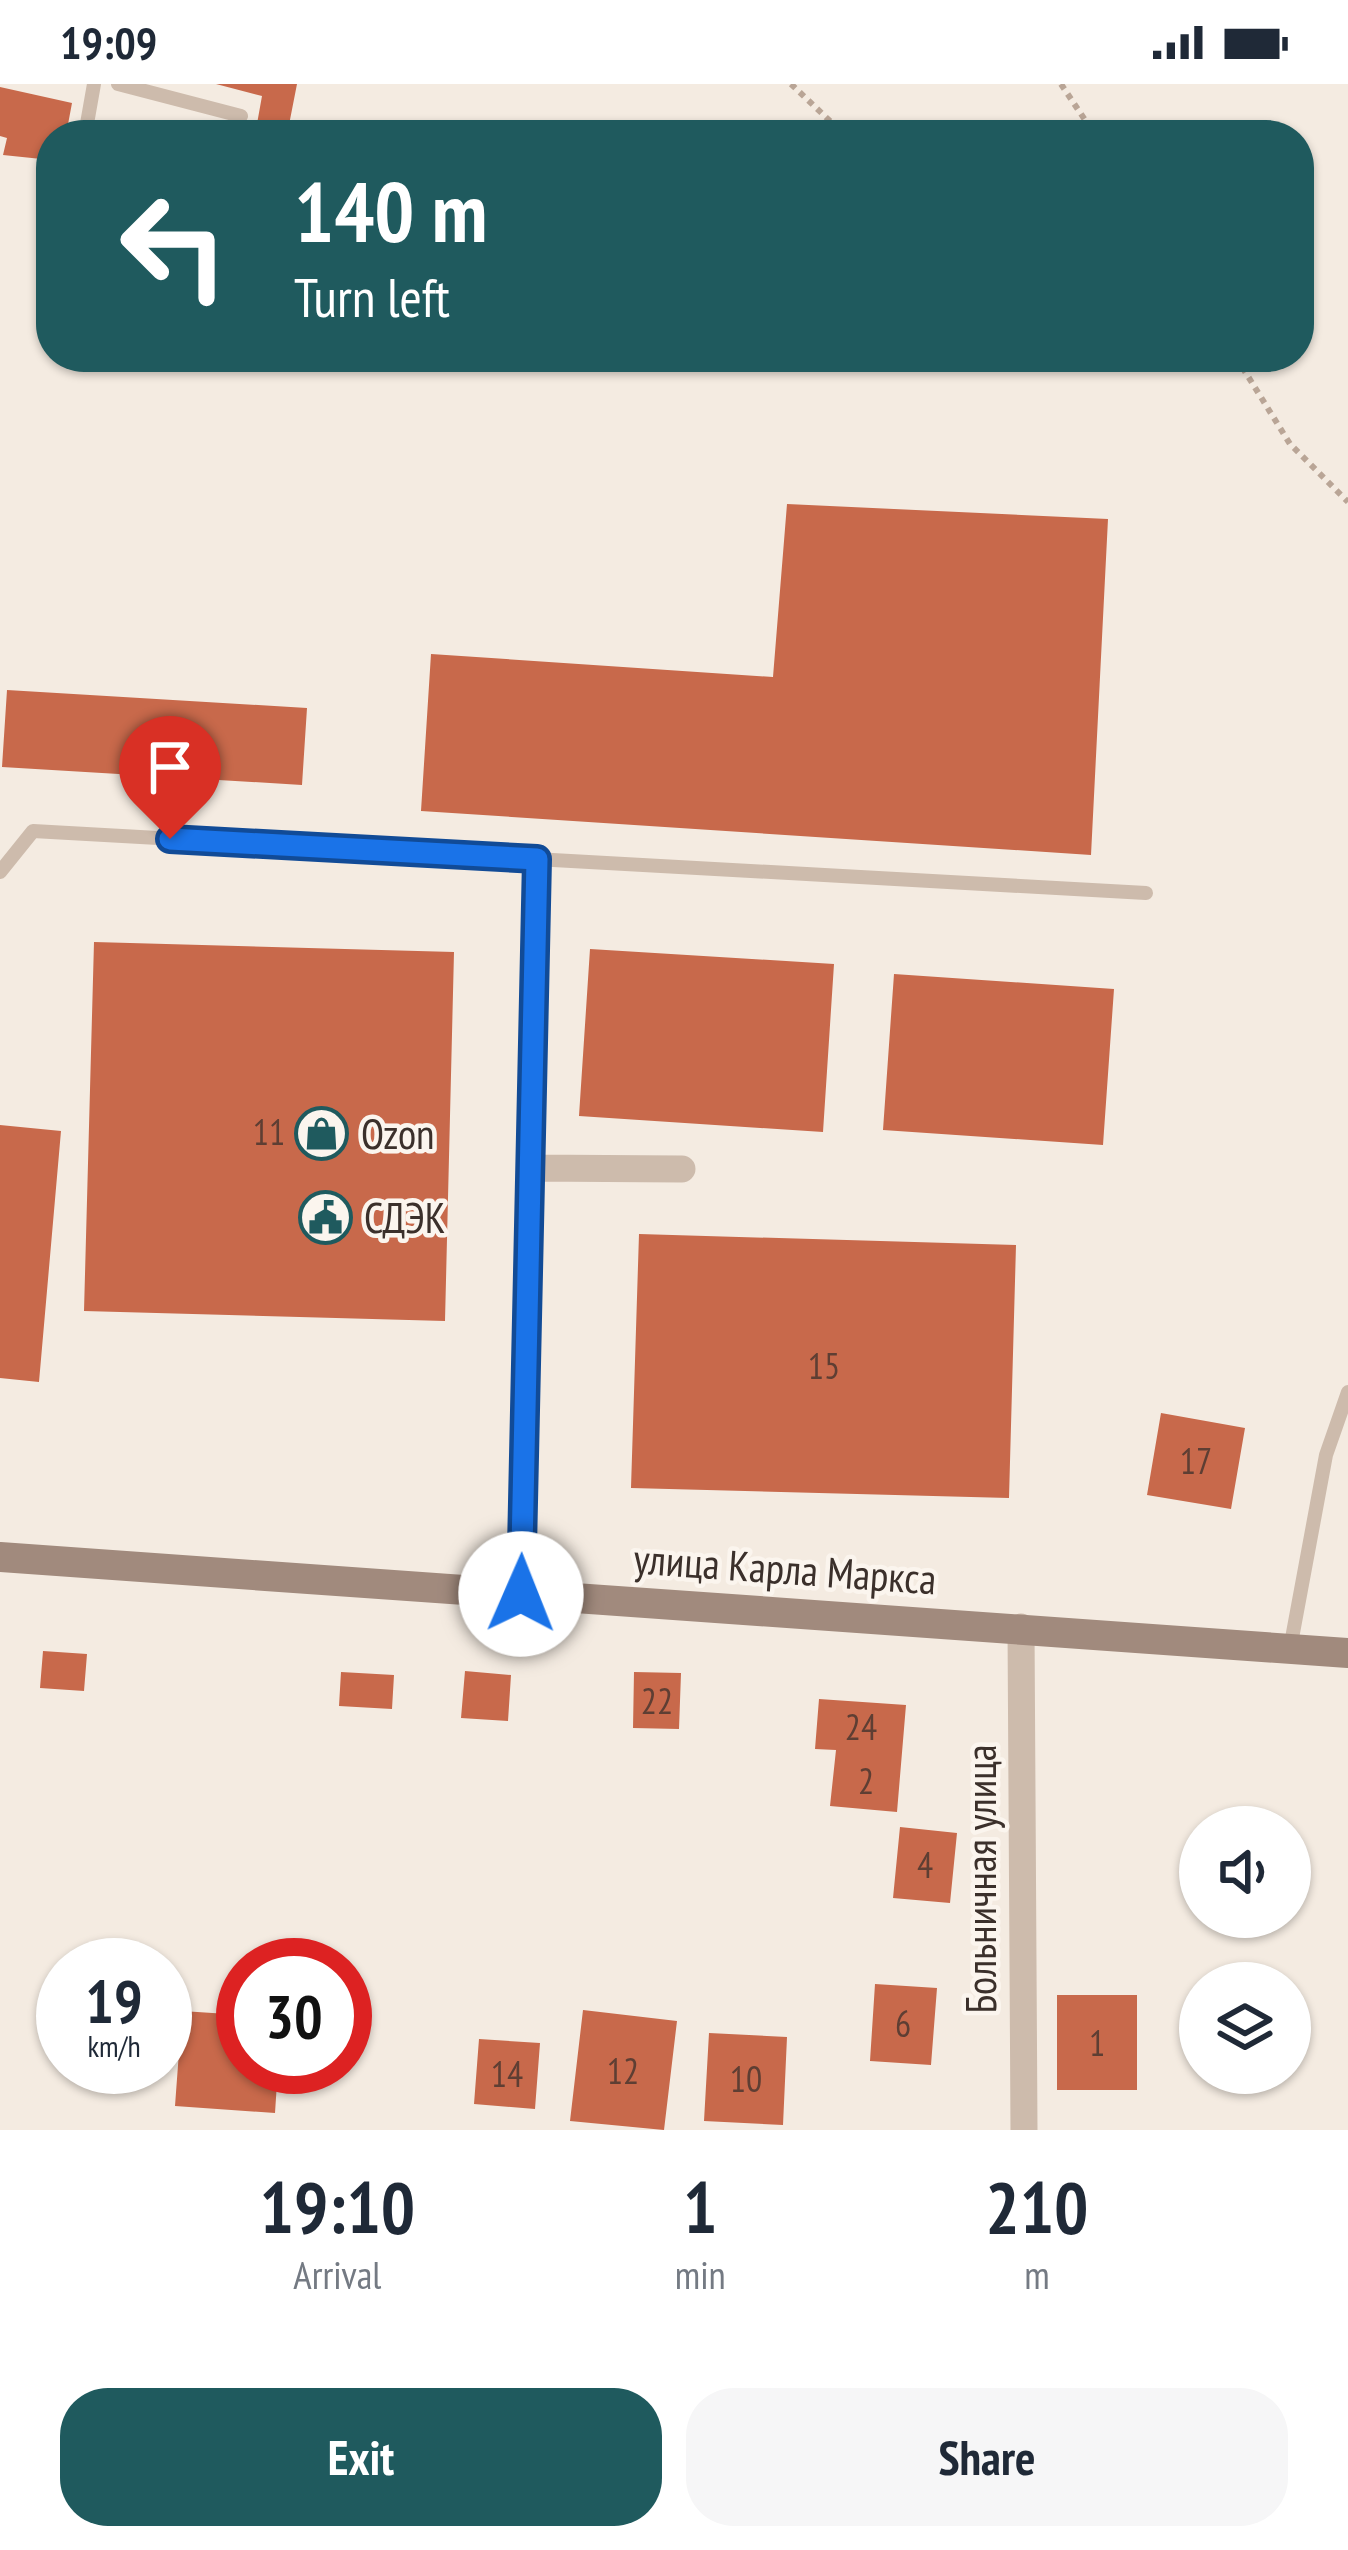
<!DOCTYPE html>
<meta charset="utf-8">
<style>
:root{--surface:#fff;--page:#f6f6f7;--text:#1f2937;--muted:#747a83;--accent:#1f5a5e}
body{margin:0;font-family:"PT Sans Narrow",sans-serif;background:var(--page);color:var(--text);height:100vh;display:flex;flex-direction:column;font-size:45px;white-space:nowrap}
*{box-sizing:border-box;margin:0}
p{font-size:39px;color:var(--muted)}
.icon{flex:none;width:66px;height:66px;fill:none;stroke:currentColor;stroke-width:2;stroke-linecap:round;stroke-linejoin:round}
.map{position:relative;height:2046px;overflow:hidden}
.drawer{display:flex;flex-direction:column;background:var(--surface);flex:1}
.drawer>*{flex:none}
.guide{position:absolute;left:36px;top:36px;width:1278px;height:252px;border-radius:48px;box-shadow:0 3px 9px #0004;background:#1f5a5e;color:#fff;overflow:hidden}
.tools{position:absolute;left:1179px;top:1722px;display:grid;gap:24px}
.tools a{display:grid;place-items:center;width:132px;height:132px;border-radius:50%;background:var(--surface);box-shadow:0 3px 9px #0004;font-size:60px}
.speed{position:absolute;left:36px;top:1854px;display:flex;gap:24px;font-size:60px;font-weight:700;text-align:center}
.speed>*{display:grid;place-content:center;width:156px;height:156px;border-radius:50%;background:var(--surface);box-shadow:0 3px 9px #0004;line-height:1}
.speed small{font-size:30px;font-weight:400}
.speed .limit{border:18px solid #d22;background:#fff;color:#111}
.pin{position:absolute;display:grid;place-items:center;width:102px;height:102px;color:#fff;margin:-123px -51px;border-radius:50% 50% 50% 0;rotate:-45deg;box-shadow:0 0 12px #0007}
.pin .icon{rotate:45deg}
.me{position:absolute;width:132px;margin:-66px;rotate:1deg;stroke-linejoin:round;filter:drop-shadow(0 0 9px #0008)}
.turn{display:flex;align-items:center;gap:42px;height:252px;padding:0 60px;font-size:54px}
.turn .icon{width:156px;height:156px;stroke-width:2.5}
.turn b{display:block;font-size:84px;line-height:102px}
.eta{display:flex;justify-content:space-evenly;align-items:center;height:204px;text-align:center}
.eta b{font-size:72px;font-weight:800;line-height:84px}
.cta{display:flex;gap:24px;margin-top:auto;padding:24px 60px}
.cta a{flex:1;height:138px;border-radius:48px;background:var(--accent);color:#fff;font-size:48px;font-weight:800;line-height:138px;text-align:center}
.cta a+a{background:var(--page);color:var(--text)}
.status{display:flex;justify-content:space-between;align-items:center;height:84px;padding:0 60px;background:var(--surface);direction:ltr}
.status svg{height:33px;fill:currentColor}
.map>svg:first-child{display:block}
</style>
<div class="status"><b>19:09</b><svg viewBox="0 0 49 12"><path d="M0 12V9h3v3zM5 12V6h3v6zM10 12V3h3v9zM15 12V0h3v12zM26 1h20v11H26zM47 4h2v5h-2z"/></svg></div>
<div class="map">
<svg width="1348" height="2046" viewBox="0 0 1348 2046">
<rect width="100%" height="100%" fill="#f4ebe1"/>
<path fill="#c8694b" d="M216,0H297L287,51H255L262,12Z
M0,3L72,19L66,51H51V76L3,71L7,54L0,52Z
M787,420L1108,435L1091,771L421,727L431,570L773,593Z
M7,606L307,624L302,701L2,683Z
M94,858L454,868L445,1237L84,1227Z
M590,865L834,880L823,1048L579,1032Z
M894,890L1114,905L1103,1061L883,1046Z
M0,1041L61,1047L39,1298L0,1294Z
M639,1150L1016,1161L1009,1414L631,1404Z
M1161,1329L1245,1344L1231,1425L1147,1411Z
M43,1567L87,1570L84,1607L40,1604Z
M465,1587L511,1591L508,1637L461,1634Z
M341,1588L394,1591L392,1625L339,1622Z
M634,1588L681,1589L679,1645L633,1644Z
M819,1615L906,1621L897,1728L830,1722L836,1666L815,1665Z
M900,1743L957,1749L950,1819L893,1814Z
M875,1900L937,1904L931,1981L870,1977Z
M1057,1911H1137V2006H1057Z
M583,1926L677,1937L664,2046L570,2037Z
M182,1927L243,1931V1983H278L275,2029L175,2022Z
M709,1949L787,1953L783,2041L704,2037Z
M479,1955L540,1959L535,2025L474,2020Z
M68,1983H136L135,1995L68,1989Z"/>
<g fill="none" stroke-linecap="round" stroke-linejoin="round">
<path stroke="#b9a596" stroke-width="6" stroke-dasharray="6 6" stroke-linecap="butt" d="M791,0L831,38L902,51
M1061,0L1095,51
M1050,51L1094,49
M1236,273L1290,360L1348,418"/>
<path stroke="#cdbbac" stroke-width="14" d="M118,0L241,32
M85,51L94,0
M0,788L33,747L1146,809
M1290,1565L1326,1371L1348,1308"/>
<path stroke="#cdbbac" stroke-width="27" d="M530,1084L682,1085
M521,1510L537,775
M1021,1543L1024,2046"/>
<path stroke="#a18a7d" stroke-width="30" d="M0,1473L1348,1569"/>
</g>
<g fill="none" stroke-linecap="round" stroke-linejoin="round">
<defs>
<path id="route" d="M170,755L537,775L521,1510"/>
</defs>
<use href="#route" stroke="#114b97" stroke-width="30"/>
<use href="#route" stroke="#1a73e8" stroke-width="21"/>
</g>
<defs>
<symbol id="shop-ring" viewBox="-11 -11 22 22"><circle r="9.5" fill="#fbf5ee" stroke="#1f5a5e" stroke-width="1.5"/><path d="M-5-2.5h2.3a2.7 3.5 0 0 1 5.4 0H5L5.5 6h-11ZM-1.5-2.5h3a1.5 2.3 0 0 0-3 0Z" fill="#1f5a5e"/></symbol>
<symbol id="civic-ring" viewBox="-11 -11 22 22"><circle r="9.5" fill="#fbf5ee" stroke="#1f5a5e" stroke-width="1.5"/><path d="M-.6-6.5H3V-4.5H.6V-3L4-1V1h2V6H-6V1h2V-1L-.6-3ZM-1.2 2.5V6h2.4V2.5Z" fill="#1f5a5e"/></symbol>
</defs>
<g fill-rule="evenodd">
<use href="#shop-ring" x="292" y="1020" width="59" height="59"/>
<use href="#civic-ring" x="296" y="1104" width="59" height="59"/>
</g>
<g text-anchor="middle" stroke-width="9" stroke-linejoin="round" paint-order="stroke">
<g font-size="36" fill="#5e3e33">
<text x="269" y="1061">11</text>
<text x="824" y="1295">15</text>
<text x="1196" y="1390">17</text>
<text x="657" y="1630">22</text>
<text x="861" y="1656">24</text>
<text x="866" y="1710">2</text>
<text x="925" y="1794">4</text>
<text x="903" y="1953">6</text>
<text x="1097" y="1972">1</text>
<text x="623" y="2000">12</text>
<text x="507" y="2003">14</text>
<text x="746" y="2008">10</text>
</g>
<g font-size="42" fill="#3b302b" stroke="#fbf5ee" text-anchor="start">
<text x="361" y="1065">Ozon</text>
<text x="364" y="1149">СДЭК</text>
</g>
<g font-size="42" fill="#3b302b" stroke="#fbf5ee">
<text transform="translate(785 1485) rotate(4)" y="15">улица Карла Маркса</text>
<text transform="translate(981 1795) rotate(-90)" y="15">Больничная улица</text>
</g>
</g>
</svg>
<div class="tools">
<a><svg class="icon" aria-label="sound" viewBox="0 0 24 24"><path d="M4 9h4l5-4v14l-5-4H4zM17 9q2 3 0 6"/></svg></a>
<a><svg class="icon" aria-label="layers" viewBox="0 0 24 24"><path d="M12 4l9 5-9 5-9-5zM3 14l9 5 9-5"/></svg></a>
</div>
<div class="speed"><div>19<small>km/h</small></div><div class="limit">30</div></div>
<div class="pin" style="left:170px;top:755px;background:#d93025"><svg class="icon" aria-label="arrive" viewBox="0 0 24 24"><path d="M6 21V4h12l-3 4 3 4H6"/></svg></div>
<svg class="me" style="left:521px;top:1510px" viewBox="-20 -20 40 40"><circle r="19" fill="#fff"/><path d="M0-13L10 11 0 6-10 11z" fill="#1a73e8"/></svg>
<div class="guide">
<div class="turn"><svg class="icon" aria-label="left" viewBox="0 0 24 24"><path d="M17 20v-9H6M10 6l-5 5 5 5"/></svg><div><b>140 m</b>Turn left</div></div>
</div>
</div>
<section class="drawer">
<div class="eta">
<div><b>19:10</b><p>Arrival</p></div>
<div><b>1</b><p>min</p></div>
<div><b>210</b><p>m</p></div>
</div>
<div class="cta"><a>Exit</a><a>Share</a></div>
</section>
